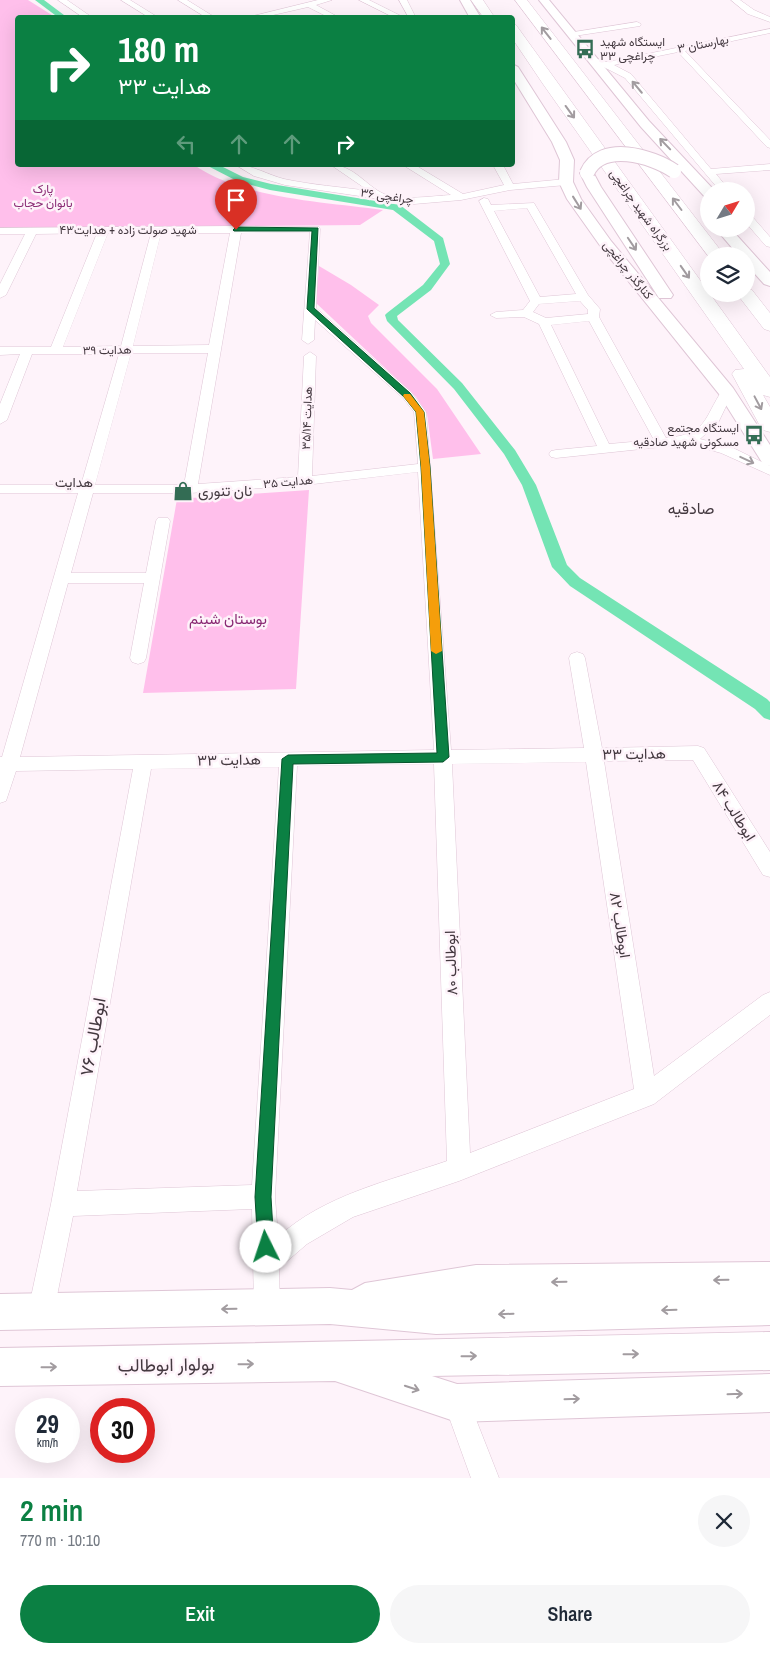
<!DOCTYPE html>
<meta charset="utf-8">
<style>
:root{--surface:#fff;--page:#f6f6f7;--text:#1f2937;--muted:#747a83;--accent:#0b8043}
body{margin:0;font-family:"Archivo Narrow",Vazirmatn,sans-serif;background:var(--page);color:var(--text);height:100vh;display:flex;flex-direction:column;font-size:19px;white-space:nowrap}
*{box-sizing:border-box;margin:0}
p{font-size:16px;color:var(--muted)}
.icon{flex:none;width:28px;height:28px;fill:none;stroke:currentColor;stroke-width:2;stroke-linecap:round;stroke-linejoin:round}
.map{position:relative;height:1478px;overflow:hidden}
.drawer{display:flex;flex-direction:column;background:var(--surface);flex:1}
.drawer>*{flex:none}
.top-card{position:absolute;left:15px;top:15px;width:500px;height:152px;border-radius:5px;box-shadow:0 5px 20px #0002;background:#0b8043;color:#fff;overflow:hidden}
.needle{width:32px;rotate:52deg}
.fabs{position:absolute;left:700px;top:182px;display:grid;gap:10px}
.fabs a{display:grid;place-items:center;width:55px;height:55px;border-radius:50%;background:var(--surface);box-shadow:0 5px 20px #0002;font-size:25px}
.speed{position:absolute;left:15px;top:1398px;display:flex;gap:10px;font-size:25px;font-weight:700;text-align:center}
.speed>*{display:grid;place-content:center;width:65px;height:65px;border-radius:50%;background:var(--surface);box-shadow:0 5px 20px #0002;line-height:1}
.speed small{font-size:12px;font-weight:400}
.speed .limit{border:8px solid #d22;background:#fff;color:#111}
.pin{position:absolute;display:grid;place-items:center;width:42px;height:42px;color:#fff;margin:-51px -21px;border-radius:50% 50% 50% 0;rotate:-45deg;box-shadow:0 0 5px #0007}
.pin .icon{rotate:45deg}
.me{position:absolute;width:55px;margin:-28px;rotate:356deg;stroke-linejoin:round;filter:drop-shadow(0 0 4px #0008)}
.turn{display:flex;align-items:center;gap:18px;height:105px;padding:0 20px;font-size:22px}
.turn .icon{width:65px;height:65px;stroke-width:2.5}
.turn b{display:block;font-size:35px;line-height:42px}
.lanes{display:flex;align-items:center;height:48px;padding:0 20px;background:#0003;justify-content:center;gap:25px;direction:ltr}
.lanes .off{opacity:.35}
.round{display:grid;place-items:center;flex:none;width:52px;height:52px;border-radius:26px;background:var(--page)}
.summary{display:flex;align-items:center;justify-content:space-between;height:85px;padding:0 20px}
h1{font-size:30px;font-weight:600;line-height:38px;color:var(--accent)}
.action{display:flex;gap:10px;margin-top:auto;padding:10px 20px}
.action a{flex:1;height:58px;border-radius:30px;background:var(--accent);color:#fff;font-size:20px;font-weight:600;line-height:58px;text-align:center}
.action a+a{background:var(--page);color:var(--text)}
.map>svg:first-child{display:block}
</style>
<div class="map">
<svg width="770" height="1478" viewBox="0 0 770 1478">
<rect width="100%" height="100%" fill="#fef3fa"/>
<path fill="#ffbfeb" d="M0,0H28L55,17L18,18V165H194C243,199 325,202 383,210L360,225L0,228Z
M319,266L351,285L379,305L368,316L371,323L437,389L481,454L433,459L427,414L416,397L316,303Z
M309,490L296,689L143,693L177,499Z"/>
<g fill="none" stroke-linecap="round" stroke-linejoin="round">
<path fill="#74e4b4" fill-rule="evenodd" d="M35,0H44L68,18H59Z
M206,165H219L243,177L271,184L400,205L443,238L450,264L431,290L397,316L398,320L462,383L515,450L536,485L567,565L580,578L767,699L770,702V720L764,718L755,709L570,586L552,567L522,485L504,454L454,389L387,321L385,315L387,313L423,285L440,264L434,241L393,210L270,190L237,181Z"/>
<defs>
<path id="street" d="M58,0H67L93,18H84Z
M121,0H130L159,18H150Z
M178,0H187L216,18H207Z
M318,0H332L316,5L340,18H330L308,7L260,18H245Z
M359,0H369L405,18H395Z
M399,0H407L416,18H409Z
M731,0H740L754,10L770,17V22L748,14Z
M637,22L641,24L640,26L574,36L570,34L574,32Z
M770,29V33L685,51L770,140V148L767,147L678,52L614,65L631,74L711,169L770,164V170L716,174L730,191H720L625,78L590,60L594,58L607,62Z
M236,165C253,165 268,175 284,179C312,185 341,187 369,191L331,165C354,165 366,186 384,194C402,201 432,196 451,195L403,165H415L463,194L504,185L493,165H503L513,184L566,179L571,182L566,185L510,190L461,200L414,204L285,185L254,176Z
M484,198L488,199L491,205L534,203L588,295L600,309L599,317L666,438C708,434 703,419 723,389H731L733,392L718,423L700,439L731,447L770,466V475L721,453L689,444L556,458L551,457L549,454L551,451L556,450L597,446L539,324L524,317L496,318L490,315L496,312L523,310L530,301L479,201ZM527,208L576,294L540,297L494,211ZM580,301L588,310V314L546,318L533,312L539,304ZM589,321L654,440L609,444L551,325Z
M746,213L750,214L770,237V247L766,246L746,223Z
M236,226L319,227L320,229L316,308L411,392L426,412L451,750L584,748L569,658L571,654L577,652L583,654L585,658L602,748L698,746L704,748L770,852V877L763,875L693,760L604,761L654,1076L763,995L770,992V1015L654,1104L459,1181L353,1217L307,1244L279,1268L280,1308L276,1317L267,1321L258,1317L254,1308L252,1209L73,1216L54,1311L50,1320L41,1324L32,1320L28,1311L51,1204L133,769L16,771L6,801L0,803V757H2L78,493H0V485H81L119,354H32L7,420L0,424V404L20,354L0,355V347H51L97,233L36,234L6,295L0,298V284L25,234H0V228ZM310,232L302,340L308,344L314,340L315,320L403,398L414,412L418,464L312,476L316,356L310,352L304,356L298,477L198,484L241,233ZM108,233H151L121,346L63,347ZM161,233H230L209,345L133,346ZM131,353H208L184,485H95ZM418,472L434,750L20,757L68,583H144L130,658L132,662L138,664L144,662L146,658L170,521L168,518H158L156,521L146,573H71L93,493H190L305,485ZM586,762L634,1089L470,1153L452,764ZM434,764L447,1161C389,1181 324,1195 278,1237L275,1197L297,766ZM279,767L252,1185L77,1191L151,769Z
M457,1390L466,1394L499,1478H471L444,1403L448,1394Z"/>
<path id="secondary" d="M460,0H470L481,18H470Z
M539,0H549L649,121L714,190L715,191H709V197L704,196L641,127Z
M512,64L518,67L566,142L574,160L573,182L581,199L611,241L733,388L770,445V466L763,464L719,394L601,247L567,199L559,182L560,160L552,142L512,77Z
M587,169L592,170L601,187L673,295L671,298H659L587,187L580,173Z
M716,229H731L770,272V286L764,284L746,264V256H739Z
M770,1262V1325L436,1334L330,1324L0,1330V1294L330,1288L352,1290L365,1283L476,1265Z
M770,1332V1370L432,1376L457,1384L770,1374V1412L457,1422L335,1381L0,1386V1348C257,1344 513,1337 770,1332Z"/>
<path id="highway" d="M471,0H483L495,18H484Z
M515,0H527L725,256L709,257Z
M512,25H516L770,377V397L763,395L770,407V432L763,430L760,426L732,374L735,370L744,369L543,84L512,38Z
M746,289L752,290L770,313V331L764,329L737,294H746Z"/>
</defs>
<use href="#street" stroke="#dfc6d6" stroke-width="1"/>
<use href="#secondary" stroke="#dfc6d6" stroke-width="2"/>
<use href="#highway" stroke="#dfc6d6" stroke-width="1"/>
<use href="#street" fill="#fff" fill-rule="evenodd"/>
<use href="#secondary" fill="#fff" fill-rule="evenodd"/>
<use href="#highway" fill="#fff" fill-rule="evenodd"/>
<defs>
<path id="secondary-bridge" d="M587,173C601,141 652,156 674,171"/>
</defs>
<use href="#secondary-bridge" stroke="#dfc6d6" stroke-width="16" stroke-linecap="butt"/>
<use href="#secondary-bridge" stroke="#fff" stroke-width="14"/>
</g>
<defs><path id="oneway-shaft" d="M-6 0H5M1.5-3L5.5 0L1.5 3" fill="none" stroke-width="1.6" stroke-linecap="round" stroke-linejoin="round" transform="scale(1.25)"/></defs>
<g stroke="#a29ca0">
<use href="#oneway-shaft" transform="translate(546 33) rotate(-128)"/>
<use href="#oneway-shaft" transform="translate(637 87) rotate(-130)"/>
<use href="#oneway-shaft" transform="translate(570 112) rotate(54)"/>
<use href="#oneway-shaft" transform="translate(665 144) rotate(-134)"/>
<use href="#oneway-shaft" transform="translate(577 203) rotate(58)"/>
<use href="#oneway-shaft" transform="translate(677 204) rotate(-127)"/>
<use href="#oneway-shaft" transform="translate(632 244) rotate(56)"/>
<use href="#oneway-shaft" transform="translate(685 272) rotate(55)"/>
<use href="#oneway-shaft" transform="translate(758 403) rotate(62)"/>
<use href="#oneway-shaft" transform="translate(747 460) rotate(25)"/>
<use href="#oneway-shaft" transform="translate(721 1280) rotate(179)"/>
<use href="#oneway-shaft" transform="translate(559 1282) rotate(179)"/>
<use href="#oneway-shaft" transform="translate(229 1309) rotate(179)"/>
<use href="#oneway-shaft" transform="translate(669 1310) rotate(178)"/>
<use href="#oneway-shaft" transform="translate(506 1314) rotate(178)"/>
<use href="#oneway-shaft" transform="translate(631 1354) rotate(-1)"/>
<use href="#oneway-shaft" transform="translate(469 1356) rotate(-1)"/>
<use href="#oneway-shaft" transform="translate(246 1364) rotate(-1)"/>
<use href="#oneway-shaft" transform="translate(49 1367) rotate(-1)"/>
<use href="#oneway-shaft" transform="translate(412 1388) rotate(18)"/>
<use href="#oneway-shaft" transform="translate(735 1394) rotate(-2)"/>
<use href="#oneway-shaft" transform="translate(572 1399) rotate(-2)"/>
</g>
<path fill="#0b8043" stroke="#07532c" d="M236,227L318,228L314,308L410,393L424,412L430,467L449,757L443,762L293,764L271,1197L274,1247L272,1252L266,1255L261,1252L258,1247L255,1197L282,759L288,755L437,753L421,467L416,412L404,397L307,309L312,231H234L233,230Z"/>
<path fill="#f59e0b" d="M404,394H410L424,412L430,467L442,651L436,654L431,651L421,467L416,412L403,396Z"/>
<defs>
<symbol id="bus-bare" viewBox="-9 -9 18 18"><path d="M-5-6H5V4H4V6H2V4H-2V6H-4V4H-5ZM-3.5-4V0h7V-4ZM-3.5 1.2v1.5H-2V1.2ZM2 1.2v1.5H3.5V1.2Z" fill="#336c54" stroke="#fef3fa" stroke-width="2.5" paint-order="stroke"/></symbol>
<symbol id="shop-bare" viewBox="-9 -9 18 18"><path d="M-5-2.5h2.3a2.7 3.5 0 0 1 5.4 0H5L5.5 6h-11ZM-1.5-2.5h3a1.5 2.3 0 0 0-3 0Z" fill="#336c54" stroke="#fef3fa" stroke-width="2.5" paint-order="stroke"/></symbol>
</defs>
<g fill-rule="evenodd">
<use href="#bus-bare" x="571" y="35" width="28" height="28"/>
<use href="#bus-bare" x="740" y="421" width="28" height="28"/>
<use href="#shop-bare" x="169" y="477" width="28" height="28"/>
</g>
<g text-anchor="middle" stroke-width="5" stroke-linejoin="round" paint-order="stroke">
<g font-size="12" fill="#443940" stroke="#fef3fa" text-anchor="start">
<text x="600" y="46">ایستگاه شهید<tspan x="600" dy="14">چراغچی ۳۳</tspan></text>
<text x="739" y="432" text-anchor="end">ایستگاه مجتمع<tspan x="739" dy="14">مسکونی شهید صادقیه</tspan></text>
</g>
<g font-size="12" fill="#443940" stroke="#fef3fa">
<text transform="translate(703 44) rotate(-11)" y="4">بهارستان ۳</text>
<text transform="translate(387 196) rotate(8)" y="4">چراغچی ۳۶</text>
<text transform="translate(641 210) rotate(54)" y="4">بزرگراه شهید چراغچی</text>
<text x="128" y="234">شهید صولت زاده + هدایت۴۳</text>
<text transform="translate(628 270) rotate(51)" y="4">کنارگذر چراغچی</text>
<text transform="translate(107 350) rotate(-1)" y="4">هدایت ۳۹</text>
<text transform="translate(307 418) rotate(-88)" y="4">هدایت ۳۵/۱۴</text>
<text transform="translate(288 482) rotate(-5)" y="4">هدایت ۳۵</text>
</g>
<g font-size="12" fill="#892973" stroke="#fef3fa">
<text x="43" y="193">پارک<tspan x="43" dy="14">بانوان حجاب</tspan></text>
</g>
<g font-size="14" fill="#443940" stroke="#fef3fa">
<text x="74" y="487">هدایت</text>
</g>
<g font-size="15" fill="#443940" stroke="#fef3fa" text-anchor="start">
<text x="198" y="496">نان تنوری</text>
</g>
<g font-size="15" fill="#892973" stroke="#fef3fa">
<text x="228" y="624">بوستان شبنم</text>
</g>
<g font-size="15" fill="#443940" stroke="#fef3fa">
<text transform="translate(634 754) rotate(-1)" y="5">هدایت ۳۳</text>
<text transform="translate(229 760) rotate(-1)" y="5">هدایت ۳۳</text>
<text transform="translate(734 811) rotate(58)" y="5">ابوطالب ۸۴</text>
<text transform="translate(620 925) rotate(81)" y="5">ابوطالب ۸۲</text>
<text transform="translate(451 963) rotate(-92)" y="5">ابوطالب ۸۰</text>
</g>
<g font-size="16" fill="#443940" stroke="#fef3fa">
<text x="691" y="514">صادقیه</text>
</g>
<g font-size="18" fill="#443940" stroke="#fef3fa">
<text transform="translate(93 1037) rotate(-80)" y="6">ابوطالب ۷۶</text>
<text transform="translate(166 1365) rotate(-1)" y="6">بولوار ابوطالب</text>
</g>
</g>
</svg>
<div class="fabs">
<a><svg class="needle" viewBox="-14 -14 28 28"><path d="M0-13l5 13h-10z" fill="#e53935"/><path d="M0 13l5-13h-10z" fill="#747a83"/></svg></a>
<a><svg class="icon" aria-label="layers" viewBox="0 0 24 24"><path d="M12 4l9 5-9 5-9-5zM3 14l9 5 9-5"/></svg></a>
</div>
<div class="speed"><div>29<small>km/h</small></div><div class="limit">30</div></div>
<div class="pin" style="left:236px;top:230px;background:#d93025"><svg class="icon" aria-label="arrive" viewBox="0 0 24 24"><path d="M6 21V4h12l-3 4 3 4H6"/></svg></div>
<svg class="me" style="left:266px;top:1247px" viewBox="-20 -20 40 40"><circle r="19" fill="#fff"/><path d="M0-13L10 11 0 6-10 11z" fill="#0b8043"/></svg>
<div class="top-card">
<div class="turn"><svg class="icon" aria-label="right" viewBox="0 0 24 24"><path d="M7 20v-9h11M14 6l5 5-5 5"/></svg><div><b>180 m</b>هدایت ۳۳</div></div>
<div class="lanes"><svg class="icon off" aria-label="left" viewBox="0 0 24 24"><path d="M17 20v-9H6M10 6l-5 5 5 5"/></svg><svg class="icon off" aria-label="ahead" viewBox="0 0 24 24"><path d="M12 20V5M6 11l6-6 6 6"/></svg><svg class="icon off" aria-label="ahead" viewBox="0 0 24 24"><path d="M12 20V5M6 11l6-6 6 6"/></svg><svg class="icon" aria-label="right" viewBox="0 0 24 24"><path d="M7 20v-9h11M14 6l5 5-5 5"/></svg></div>
</div>
</div>
<section class="drawer">
<div class="summary"><div><h1>2 min</h1><p>770 m · 10:10</p></div><a class="round"><svg class="icon" aria-label="close" viewBox="0 0 24 24"><path d="M6 6l12 12M18 6L6 18"/></svg></a></div>
<div class="action"><a>Exit</a><a>Share</a></div>
</section>
